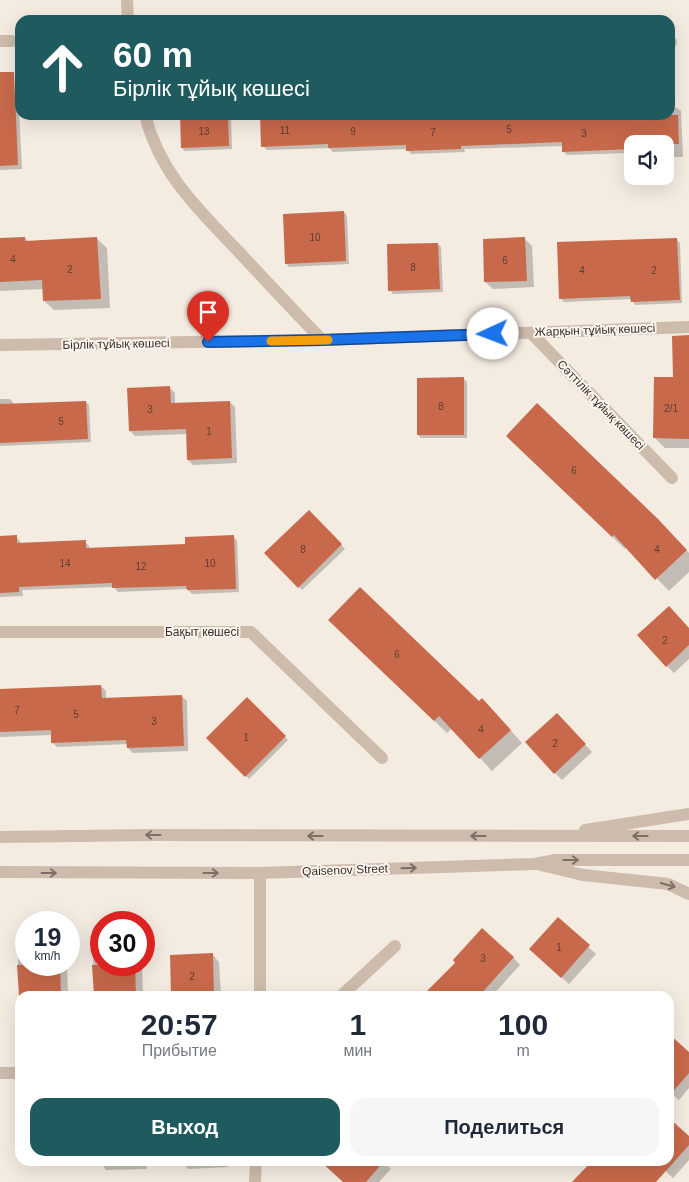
<!DOCTYPE html>
<html lang="ru">
<meta charset="utf-8">
<style>
:root{--surface:#fff;--page:#f6f6f7;--text:#1f2937;--muted:#747a83;--accent:#1f5a5e}
body{margin:0;font-family:Helvetica,sans-serif;background:var(--page);color:var(--text);height:100vh;display:flex;flex-direction:column;font-size:19px;white-space:nowrap}
*{box-sizing:border-box;margin:0}
p{font-size:16px;color:var(--muted)}
.icon{flex:none;width:28px;height:28px;fill:none;stroke:currentColor;stroke-width:2;stroke-linecap:round;stroke-linejoin:round}
.map{position:relative;flex:1;overflow:hidden}
.side{position:absolute;left:15px;top:991px;width:659px;height:175px;display:flex;flex-direction:column;background:var(--surface);border-radius:15px;box-shadow:0 5px 20px #0002}
.side>*{flex:none}
.guide{position:absolute;left:15px;top:15px;width:660px;height:105px;border-radius:15px;box-shadow:0 5px 20px #0002;background:#1f5a5e;color:#fff;overflow:hidden}
.fabs{position:absolute;left:624px;top:135px;display:grid;gap:10px}
.fabs a{display:grid;place-items:center;width:50px;height:50px;border-radius:10px;background:var(--surface);box-shadow:0 5px 20px #0002;font-size:25px}
.speed{position:absolute;left:15px;top:911px;display:flex;gap:10px;font-size:25px;font-weight:700;text-align:center}
.speed>*{display:grid;place-content:center;width:65px;height:65px;border-radius:50%;background:var(--surface);box-shadow:0 5px 20px #0002;line-height:1}
.speed small{font-size:12px;font-weight:400}
.speed .limit{border:8px solid #d22;background:#fff;color:#111}
.pin{position:absolute;display:grid;place-items:center;width:42px;height:42px;color:#fff;margin:-51px -21px;border-radius:50% 50% 50% 0;rotate:-45deg;box-shadow:0 0 5px #0007}
.pin .icon{rotate:45deg}
.me{position:absolute;width:55px;margin:-28px;rotate:268deg;stroke-linejoin:round;filter:drop-shadow(0 0 4px #0008)}
.turn{display:flex;align-items:center;gap:18px;height:105px;padding:0 15px;font-size:22px}
.turn .icon{width:65px;height:65px;stroke-width:2.5}
.turn b{display:block;font-size:35px;line-height:42px}
.eta{display:flex;justify-content:space-evenly;align-items:center;height:85px;text-align:center}
.eta b{font-size:30px;font-weight:700;line-height:35px}
.button{display:flex;gap:10px;margin-top:auto;padding:10px 15px}
.button a{flex:1;height:58px;border-radius:15px;background:var(--accent);color:#fff;font-size:20px;font-weight:700;line-height:58px;text-align:center}
.button a+a{background:var(--page);color:var(--text)}
.map>svg:first-child{display:block}
</style>
<div class="map">
<svg width="689" height="1182" viewBox="0 0 689 1182">
<rect width="100%" height="100%" fill="#f4ebe1"/>
<path fill="#0003" d="M0,104H15L19,109L22,169L0,170Z
M670,108H677L681,111L683,157H665V144H632V157L630,153L567,155L563,151V146L464,149L465,152L411,154L407,149L333,152L329,148L267,150L263,146L261,115H670Z
M181,115H231L232,149L185,151L182,148Z
M344,212L347,216L349,264L289,267L286,263Z
M25,238L29,242L97,239L107,248L110,308L54,310L44,301V289L0,291V239Z
M525,239L532,246L534,287L493,289L485,282Z
M676,239L680,243L682,303L635,305L632,299L564,302L560,298Z
M438,244L441,247L443,292L393,294L390,290Z
M689,336V448H665L655,438Z
M464,379L467,382V438H421L418,435Z
M170,388L175,393V404L230,402L235,407L237,463L193,465L188,460L187,434L135,436L130,431Z
M0,399H10L13,402V405L86,402L89,405L91,442L0,446Z
M520,448L670,533L689,553V572L669,591L627,547L625,549Z
M309,512L345,549L302,590L266,553Z
M0,537H16L20,541L21,544L85,542L89,546V549L186,545L233,537L237,540L239,592L192,594L187,589L118,592L114,587L22,590L23,596L0,597Z
M689,629V659L674,673L667,666Z
M342,632L479,703L494,712L522,743L492,771L452,728L447,733Z
M101,686L106,691V699L182,696L187,701L188,751L133,753L128,748V744L57,747L52,742V735L0,737V691Z
M247,699L288,740L249,779L208,738Z
M564,722L592,752L562,780L555,773Z
M558,919L596,954L569,984L538,956Z
M212,954L219,962L221,996H172L171,956Z
M93,957H101V965H142L143,996H95Z
M513,957L520,965L492,996H424L457,963Z
M18,959H26V965H67L68,996H20V1001Z
M669,1035L689,1053V1088L679,1100L669,1091Z
M669,1119L689,1137V1160L673,1178L663,1169L650,1182H573L669,1161Z
M99,1161H147V1169L106,1170Z
M181,1161H228L229,1167L188,1169Z
M384,1161L391,1169L379,1182H344Z"/>
<path fill="#c8694b" d="M0,72H14L18,165L0,166Z
M180,115H228L229,146L181,148Z
M260,115H678L679,144H632V149L562,152V142L461,146V149L406,151V145L328,148V144L261,147Z
M344,211L346,261L285,264L283,214Z
M25,237V241L97,237L101,299L43,301L42,280L0,282V238Z
M525,237L527,281L484,282L483,239Z
M677,238L680,300L631,302L630,296L559,299L557,242Z
M438,243L440,289L388,291L387,244Z
M689,335V439L653,438L654,377H673L672,336Z
M464,377V435H417V378Z
M170,386L171,403L230,401L232,458L187,460L186,429L129,431L127,388Z
M86,401L88,439L0,443V404Z
M537,403L658,519L687,550L655,580L614,535L612,537L506,436Z
M309,510L342,544L298,588L264,553Z
M17,535V543L86,540V548L185,544V537L234,535L236,589L187,590L186,586L112,588V583L19,587V592L0,593V536Z
M360,587L479,701L482,698L511,730L479,759L439,716L434,721L328,620Z
M669,606L689,628V645L666,667L637,635Z
M101,685L102,698L182,695L184,746L127,748L126,740L51,743V730L0,732V689Z
M247,697L286,736L245,777L206,738Z
M557,713L586,744L554,774L525,742Z
M558,917L590,945L561,978L529,949Z
M482,928L514,957L479,996H422L455,963L453,960Z
M213,953L214,996H171L170,955Z
M17,965H60L61,996H19Z
M92,965H135L136,996H94Z
M669,1034L689,1052V1073L669,1096Z
M669,1118L689,1136V1145L656,1182H572L592,1161H669Z
M320,1161H384L366,1182H343Z"/>
<g fill="none" stroke-linecap="round" stroke-linejoin="round">
<path stroke="#cdbbac" stroke-width="12" d="M127,0L128,20
M0,41H12
M670,42H671
M145,115C160,174 198,209 238,251C266,281 294,311 322,340
M531,333L672,478
M0,345L322,340L689,327
M0,632H251L382,758
M585,830L689,814
M0,837L153,835L689,836
M541,865L583,875L668,884L689,894
M0,872L260,873L534,864L556,860H689
M260,996V873
M341,996L395,946
M0,1073H20
M255,1182L256,1161"/>
</g>
<defs><path id="oneway-shaft" d="M-6 0H5M1.5-3L5.5 0L1.5 3" fill="none" stroke-width="1.6" stroke-linecap="round" stroke-linejoin="round" transform="scale(1.25)"/></defs>
<g stroke="#7d6f65">
<use href="#oneway-shaft" transform="translate(153 835) rotate(180)"/>
<use href="#oneway-shaft" transform="translate(315 836) rotate(-180)"/>
<use href="#oneway-shaft" transform="translate(478 836) rotate(-180)"/>
<use href="#oneway-shaft" transform="translate(640 836) rotate(180)"/>
<use href="#oneway-shaft" transform="translate(571 860)"/>
<use href="#oneway-shaft" transform="translate(409 868) rotate(-2)"/>
<use href="#oneway-shaft" transform="translate(49 873)"/>
<use href="#oneway-shaft" transform="translate(211 873)"/>
<use href="#oneway-shaft" transform="translate(668 885) rotate(16)"/>
</g>
<g fill="none" stroke-linecap="round" stroke-linejoin="round">
<defs>
<path id="route" d="M208,342L322,340L493,334"/>
</defs>
<use href="#route" stroke="#114b97" stroke-width="12"/>
<use href="#route" stroke="#1a73e8" stroke-width="9"/>
<path stroke="#f59e0b" stroke-width="9" d="M271,341L328,340"/>
</g>
<g text-anchor="middle" stroke-width="4" stroke-linejoin="round" paint-order="stroke">
<g font-size="10" fill="#5e3e33">
<text x="509" y="133">5</text>
<text x="285" y="134">11</text>
<text x="204" y="135">13</text>
<text x="353" y="135">9</text>
<text x="433" y="136">7</text>
<text x="584" y="137">3</text>
<text x="315" y="241">10</text>
<text x="13" y="263">4</text>
<text x="505" y="264">6</text>
<text x="413" y="271">8</text>
<text x="70" y="273">2</text>
<text x="582" y="274">4</text>
<text x="654" y="274">2</text>
<text x="441" y="410">8</text>
<text x="671" y="412">2/1</text>
<text x="150" y="413">3</text>
<text x="61" y="425">5</text>
<text x="209" y="435">1</text>
<text x="574" y="474">6</text>
<text x="303" y="553">8</text>
<text x="657" y="553">4</text>
<text x="65" y="567">14</text>
<text x="210" y="567">10</text>
<text x="141" y="570">12</text>
<text x="665" y="644">2</text>
<text x="397" y="658">6</text>
<text x="17" y="714">7</text>
<text x="76" y="718">5</text>
<text x="154" y="725">3</text>
<text x="481" y="733">4</text>
<text x="246" y="741">1</text>
<text x="555" y="747">2</text>
<text x="559" y="951">1</text>
<text x="483" y="962">3</text>
<text x="192" y="980">2</text>
</g>
<g font-size="12" fill="#3b302b" stroke="#fbf5ee">
<text transform="translate(595 330) rotate(-2)" y="4">Жарқын тұйық көшесі</text>
<text transform="translate(116 344) rotate(-1)" y="4">Бірлік тұйық көшесі</text>
<text transform="translate(601 405) rotate(46)" y="4">Сәттілік тұйық көшесі</text>
<text x="202" y="636">Бақыт көшесі</text>
<text transform="translate(345 870) rotate(-2)" y="4">Qaisenov Street</text>
</g>
</g>
</svg>
<div class="fabs">
<a><svg class="icon" aria-label="sound" viewBox="0 0 24 24"><path d="M4 9h4l5-4v14l-5-4H4zM17 9q2 3 0 6"/></svg></a>
</div>
<div class="speed"><div>19<small>km/h</small></div><div class="limit">30</div></div>
<div class="pin" style="left:208px;top:342px;background:#d93025"><svg class="icon" aria-label="arrive" viewBox="0 0 24 24"><path d="M6 21V4h12l-3 4 3 4H6"/></svg></div>
<svg class="me" style="left:493px;top:334px" viewBox="-20 -20 40 40"><circle r="19" fill="#fff"/><path d="M0-13L10 11 0 6-10 11z" fill="#1a73e8"/></svg>
<div class="guide">
<div class="turn"><svg class="icon" aria-label="ahead" viewBox="0 0 24 24"><path d="M12 20V5M6 11l6-6 6 6"/></svg><div><b>60 m</b>Бірлік тұйық көшесі</div></div>
</div>
<section class="side">
<div class="eta">
<div><b>20:57</b><p>Прибытие</p></div>
<div><b>1</b><p>мин</p></div>
<div><b>100</b><p>m</p></div>
</div>
<div class="button"><a>Выход</a><a>Поделиться</a></div>
</section>
</div>
